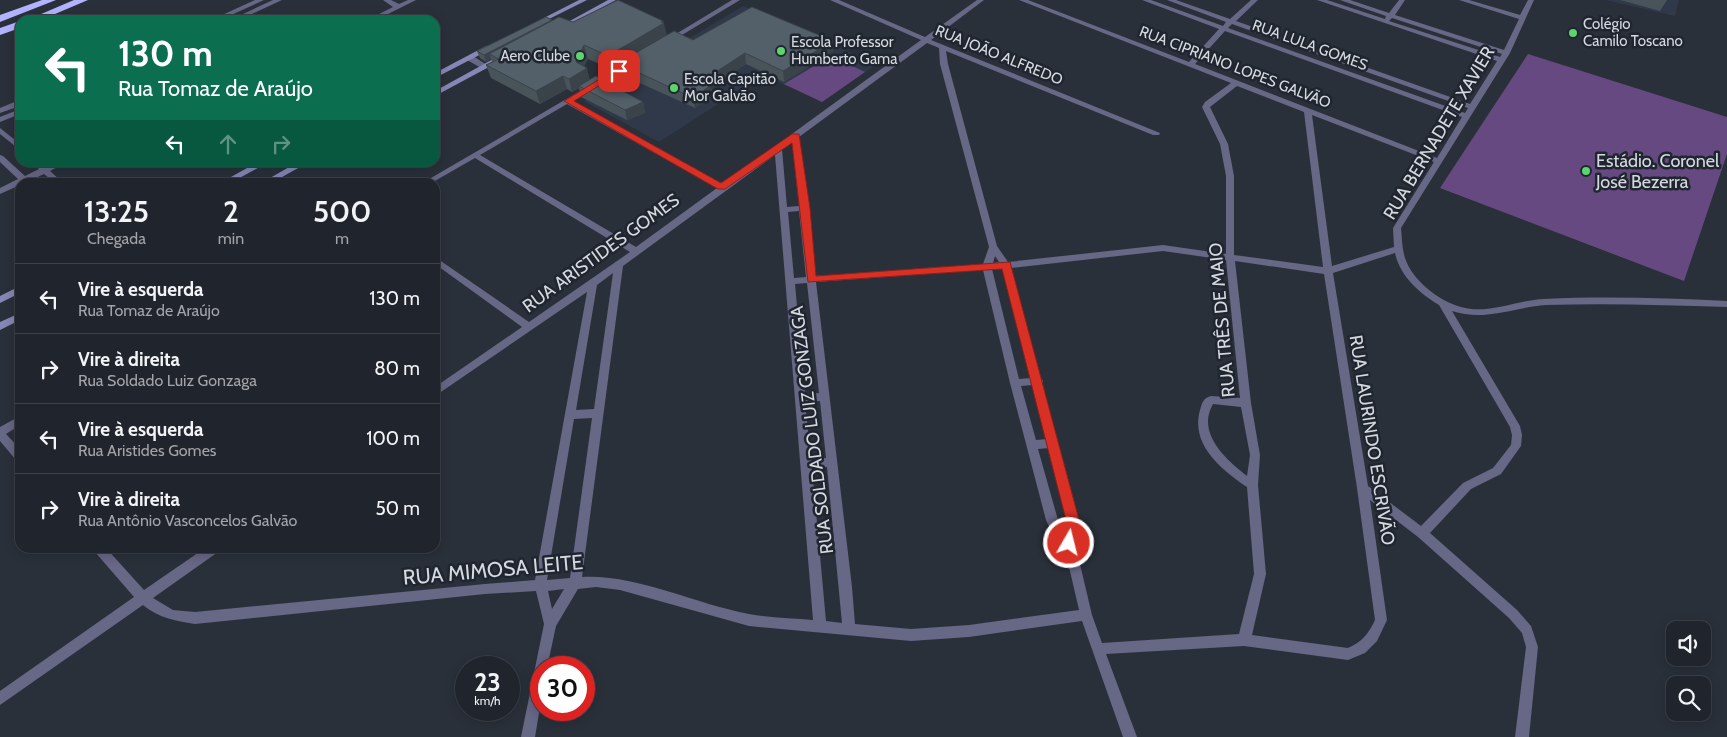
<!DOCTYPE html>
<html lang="pt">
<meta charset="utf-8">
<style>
:root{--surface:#20242c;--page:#282c34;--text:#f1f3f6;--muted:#a2a4a9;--line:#3d4148}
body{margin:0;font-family:Cabin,sans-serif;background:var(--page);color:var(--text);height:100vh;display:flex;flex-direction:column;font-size:19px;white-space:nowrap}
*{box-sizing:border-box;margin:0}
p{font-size:16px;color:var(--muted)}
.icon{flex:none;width:28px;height:28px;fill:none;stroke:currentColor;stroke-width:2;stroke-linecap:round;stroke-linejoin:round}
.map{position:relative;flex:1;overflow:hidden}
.side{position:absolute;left:15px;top:178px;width:425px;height:375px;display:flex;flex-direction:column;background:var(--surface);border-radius:15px;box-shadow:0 2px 12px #0003,0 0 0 1px var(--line)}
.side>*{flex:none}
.top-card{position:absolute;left:15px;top:15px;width:425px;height:152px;border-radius:15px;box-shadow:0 2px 12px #0003,0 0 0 1px var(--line);background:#0b6e4f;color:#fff;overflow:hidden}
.tools{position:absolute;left:1666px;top:621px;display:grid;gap:10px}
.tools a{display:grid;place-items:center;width:45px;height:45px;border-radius:10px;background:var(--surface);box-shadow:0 2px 12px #0003,0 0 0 1px var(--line);font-size:25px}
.speed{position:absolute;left:455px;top:656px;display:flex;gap:10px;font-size:25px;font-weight:700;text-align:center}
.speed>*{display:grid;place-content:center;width:65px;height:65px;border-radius:50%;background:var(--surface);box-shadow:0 2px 12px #0003,0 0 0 1px var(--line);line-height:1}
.speed small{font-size:12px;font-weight:400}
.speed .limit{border:8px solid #d22;background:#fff;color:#111}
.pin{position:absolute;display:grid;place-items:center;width:42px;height:42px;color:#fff;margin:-21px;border-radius:10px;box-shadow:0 2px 8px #0006}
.me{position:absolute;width:55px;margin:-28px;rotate:8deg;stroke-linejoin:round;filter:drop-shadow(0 0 4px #0008)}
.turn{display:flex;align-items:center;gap:18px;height:105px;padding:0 20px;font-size:22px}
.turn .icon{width:65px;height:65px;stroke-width:2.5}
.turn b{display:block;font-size:35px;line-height:42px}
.lanes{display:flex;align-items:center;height:48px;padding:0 20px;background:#0003;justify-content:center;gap:25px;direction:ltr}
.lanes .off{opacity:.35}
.eta{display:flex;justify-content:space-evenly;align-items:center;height:85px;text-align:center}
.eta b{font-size:30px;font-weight:600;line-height:35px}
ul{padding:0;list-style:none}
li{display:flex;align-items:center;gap:15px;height:70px;padding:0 20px;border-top:1px solid var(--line)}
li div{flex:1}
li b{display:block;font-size:19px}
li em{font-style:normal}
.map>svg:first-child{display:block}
</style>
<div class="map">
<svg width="1727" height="737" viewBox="0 0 1727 737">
<rect width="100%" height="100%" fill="#2a303a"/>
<path fill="#303949" d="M1605,0H1679L1675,16Z
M743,6L877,64L822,102L763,75L659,142L584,101Z"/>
<path fill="#664980" d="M1528,54L1727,117V154L1684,281L1440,188Z
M831,56L865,72L822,102L784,84Z"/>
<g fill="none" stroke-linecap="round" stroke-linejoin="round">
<path fill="#676786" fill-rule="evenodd" d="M255,0H264L220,20H211Z
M273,0H282L239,20H230Z
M383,0H391L399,4L408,0H416L376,20H367L393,7Z
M732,0H740L672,41L666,40Z
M830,0H839L925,37L977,0H984L931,40L1160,133L1159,135H1153L946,51L948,64L997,246L1008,262L1163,245L1226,254V176L1220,144L1202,107L1205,102L1231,83L1019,0H1028L1189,62L1219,29L1142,0H1151L1223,26L1226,22L1167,0H1176L1230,19L1251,0H1258L1236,21L1470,104L1497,61L1317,0H1327L1385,19L1386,16L1340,0H1350L1389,13L1399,0H1405L1395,15L1504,50L1519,19L1459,0H1469L1520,15L1528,0H1534L1510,53L1401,228C1402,238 1402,249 1405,258C1412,280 1439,301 1461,307C1488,315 1516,300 1544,299C1604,296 1666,298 1727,301V307C1667,305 1606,303 1546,305C1514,307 1485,322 1452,311L1520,426L1522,435L1521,446L1501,474L1471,489L1430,533L1517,610L1531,626L1538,647L1529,737H1515L1526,647L1522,633L1509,618L1418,537L1370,500L1387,620L1377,641L1365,653L1348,660L1244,646L1106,654L1137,737H1123L1082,621L969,637L911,641L749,626L620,590L596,587L578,589L556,626L547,668H541V701L535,737H521L544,624L536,591L485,594L195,624C175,621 159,618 143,605L0,705V691L134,597L95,552L93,548H106L144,590L205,548H220L218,552L153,598L173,610L195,612L485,584L535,580L587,292L435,396V387L522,327L435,264V257L529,322L630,252L475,158L433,182H424L630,62H633V66L573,101L723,184L921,40ZM1392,18L1502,54L1500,57L1389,21ZM1232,24L1468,108L1465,113L1228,28ZM1225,31L1462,117L1437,158L1195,64ZM927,43L939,48L940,64L989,247L983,264L815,276L808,210L809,208L807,206L799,137ZM1237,86L1304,112L1323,267L1234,255V176L1228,144L1210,107ZM567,104L717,188L636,247L480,155ZM1312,115L1434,162L1393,228L1394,247L1332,266ZM792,142L799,206L787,207L782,149ZM775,155L813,620C792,618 770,618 749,614C695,604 636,574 582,577L623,266ZM799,211L806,277L794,278L788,212ZM1163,251L1226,260L1240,398L1211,396C1203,398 1202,403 1200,410C1190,445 1222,470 1247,487L1254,574L1239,634L1102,643L1092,615L1075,543L1079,528V519L1042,383L1043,381L1041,378L1011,268ZM1395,253C1400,276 1419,293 1439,305L1510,427L1512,435L1511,445L1493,468L1463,483L1421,526L1368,486L1333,273ZM995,256L999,262L993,263ZM1235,261L1324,274L1357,488L1375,620C1369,633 1362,642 1348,648L1252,635L1266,574L1258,485L1260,455L1251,403ZM1002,268L1031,378L1019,379L992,269ZM983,270L1010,383L1046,520L1051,531L1064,545L1079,610L969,625L911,629L855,624L852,587L816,282ZM613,273L594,409L576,410L597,285ZM807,283L819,393L805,394L795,284ZM1033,385L1047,439L1036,440L1021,386ZM820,401L826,458L811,459L805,402ZM1213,404L1241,407L1250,455L1247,476C1226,460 1196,433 1213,404ZM592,418L570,578L547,580L574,419ZM1049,448L1067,519L1066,532L1058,520L1038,449ZM827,467L842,623L826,621L812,468ZM564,589L552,609L548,591Z
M467,56H473L490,67L483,69L467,60Z
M17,101H20V106L0,113V108Z
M20,109V114L0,122V117Z
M0,128L20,144V150L0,134Z
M0,155L3,156L25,176L39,169L32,162H41L46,166L54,162H66L50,171L62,182H54L44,174L29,181L30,182H20V185L0,194V188L18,179L0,162Z
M20,416V425L6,434L20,449V461L16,460L0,441V427Z"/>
<path fill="#8686b7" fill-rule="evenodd" d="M579,0H587L537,25L532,24Z
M608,0H616L562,29L557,28Z
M486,46L493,48L435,78V73Z
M495,58L502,60L435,96V91Z
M258,162H269L232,182H222Z
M298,162H309L273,182H263Z
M20,286V293L0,303V296Z
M20,313V320L0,330V322Z"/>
<path fill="#b3b2fe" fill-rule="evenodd" d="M42,0H56L0,22V15Z
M74,0H88L41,20H27Z
M20,21V28L0,35V28Z"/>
</g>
<path fill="#48535a" d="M1620,0H1667L1660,11Z
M552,20V21L573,22L663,21L666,35L693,40L833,51L784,82L746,64L711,87L712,96L695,108L620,74L618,65L611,69L588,59L584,66L590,80L643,102L645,113L627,120L581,97L579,88L572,92L567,89L540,104L491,78L486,65L492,62L491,59L486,62L480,58L477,51Z"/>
<path fill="#3b434a" d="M552,20L554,26L489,54L491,59L486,62L484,55Z
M663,21V24L664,23L667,36L618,63V65L611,69L608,56Z
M833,41V51L784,82L783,71Z
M584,45L588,59L581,72L587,68L590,82L579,86V88L572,92L569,79L576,62Z
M745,53L746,64L711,87L712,96L695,108L693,98L702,81Z
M563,76L567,89L540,104L536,91Z
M643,102L645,113L627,120L625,110Z"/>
<path fill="#546069" stroke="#3b434a" d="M618,0L663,21L661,22L664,23L608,56L584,45L576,62L587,68L569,79L563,76L536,91L486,65L499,59L489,54L559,17L573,22Z
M752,7L833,41L783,71L745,53L702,81L711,85L693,98L618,63L674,31L693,40Z
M546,17L552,20L484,55L477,51Z
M596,76L643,102L625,110L579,86Z"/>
<path fill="#d93025" stroke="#8d1f18" d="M616,69L623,71L574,101L721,183L792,134H799L810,208L816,276L1010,262L1079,520L1080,528L1074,547L1069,549L1064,547L1063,543L1067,528L1066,520L1002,269L808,282L792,143L725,189H718L564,101Z"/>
<g fill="#5dd56c" stroke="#202630" stroke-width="2">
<circle cx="1573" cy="33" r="5"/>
<circle cx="781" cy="51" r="5"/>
<circle cx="580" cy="56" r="5"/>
<circle cx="674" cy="88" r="5"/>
<circle cx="1586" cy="171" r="5"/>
</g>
<g text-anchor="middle" stroke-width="5" stroke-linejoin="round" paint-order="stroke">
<g font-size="15" fill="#d5d9df" stroke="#202630" text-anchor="start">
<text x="1583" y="29">Colégio<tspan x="1583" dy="17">Camilo Toscano</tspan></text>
<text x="791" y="47">Escola Professor<tspan x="791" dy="17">Humberto Gama</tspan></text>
<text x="570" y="61" text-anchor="end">Aero Clube</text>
<text x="684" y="84">Escola Capitão<tspan x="684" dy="17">Mor Galvão</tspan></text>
</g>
<g font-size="15" fill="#d5d9df" stroke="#202630">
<text transform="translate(1310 45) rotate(20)" y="5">RUA LULA GOMES</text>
<text transform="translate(999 55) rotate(22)" y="5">RUA JOÃO ALFREDO</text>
<text transform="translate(1235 67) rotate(21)" y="5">RUA CIPRIANO LOPES GALVÃO</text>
</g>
<g font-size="18" fill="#d5d9df" stroke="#202630">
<text transform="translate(1439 133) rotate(-59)" y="6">RUA BERNADETE XAVIER</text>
<text transform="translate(601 253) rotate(-36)" y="6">RUA ARISTIDES GOMES</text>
<text transform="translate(1222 320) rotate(-95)" y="6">RUA TRÊS DE MAIO</text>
<text transform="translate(812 430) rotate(-97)" y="6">RUA SOLDADO LUIZ GONZAGA</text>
<text transform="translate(1372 440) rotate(81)" y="6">RUA LAURINDO ESCRIVÃO</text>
</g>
<g font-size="18" fill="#d5d9df" stroke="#202630" text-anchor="start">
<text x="1596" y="167">Estádio. Coronel<tspan x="1596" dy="21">José Bezerra</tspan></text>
</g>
<g font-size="21" fill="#d5d9df" stroke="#202630">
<text transform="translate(493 570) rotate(-5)" y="7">RUA MIMOSA LEITE</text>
</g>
</g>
</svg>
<div class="tools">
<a><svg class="icon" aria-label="sound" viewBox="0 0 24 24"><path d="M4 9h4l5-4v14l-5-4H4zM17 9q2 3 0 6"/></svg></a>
<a><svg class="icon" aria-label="search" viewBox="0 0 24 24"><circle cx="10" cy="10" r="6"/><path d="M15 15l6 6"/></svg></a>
</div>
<div class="speed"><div>23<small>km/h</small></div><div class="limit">30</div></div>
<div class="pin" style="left:619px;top:71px;background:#d93025"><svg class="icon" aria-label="arrive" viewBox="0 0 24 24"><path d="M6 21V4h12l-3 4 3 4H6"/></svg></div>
<svg class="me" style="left:1069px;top:543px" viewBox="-20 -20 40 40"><circle r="17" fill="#d93025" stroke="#fff" stroke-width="3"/><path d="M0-11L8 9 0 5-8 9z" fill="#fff"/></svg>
<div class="top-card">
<div class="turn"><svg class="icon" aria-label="left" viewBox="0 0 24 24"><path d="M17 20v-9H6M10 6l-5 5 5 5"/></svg><div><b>130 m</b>Rua Tomaz de Araújo</div></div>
<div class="lanes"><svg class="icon" aria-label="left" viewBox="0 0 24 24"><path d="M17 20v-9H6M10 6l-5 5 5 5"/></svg><svg class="icon off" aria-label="ahead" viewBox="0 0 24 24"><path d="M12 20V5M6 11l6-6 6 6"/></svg><svg class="icon off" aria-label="right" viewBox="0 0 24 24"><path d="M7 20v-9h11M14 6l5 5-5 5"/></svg></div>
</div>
<section class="side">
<div class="eta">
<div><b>13:25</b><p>Chegada</p></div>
<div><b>2</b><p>min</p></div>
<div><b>500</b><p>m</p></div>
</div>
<ul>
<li><svg class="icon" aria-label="left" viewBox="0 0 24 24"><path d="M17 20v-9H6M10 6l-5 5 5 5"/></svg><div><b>Vire à esquerda</b><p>Rua Tomaz de Araújo</p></div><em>130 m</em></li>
<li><svg class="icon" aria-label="right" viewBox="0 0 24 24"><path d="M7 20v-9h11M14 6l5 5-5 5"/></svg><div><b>Vire à direita</b><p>Rua Soldado Luiz Gonzaga</p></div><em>80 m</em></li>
<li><svg class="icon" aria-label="left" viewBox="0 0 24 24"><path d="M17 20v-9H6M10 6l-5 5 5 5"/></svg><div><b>Vire à esquerda</b><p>Rua Aristides Gomes</p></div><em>100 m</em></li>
<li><svg class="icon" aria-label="right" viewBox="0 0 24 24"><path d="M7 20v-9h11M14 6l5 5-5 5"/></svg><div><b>Vire à direita</b><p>Rua Antônio Vasconcelos Galvão</p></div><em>50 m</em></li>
</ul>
</section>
</div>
